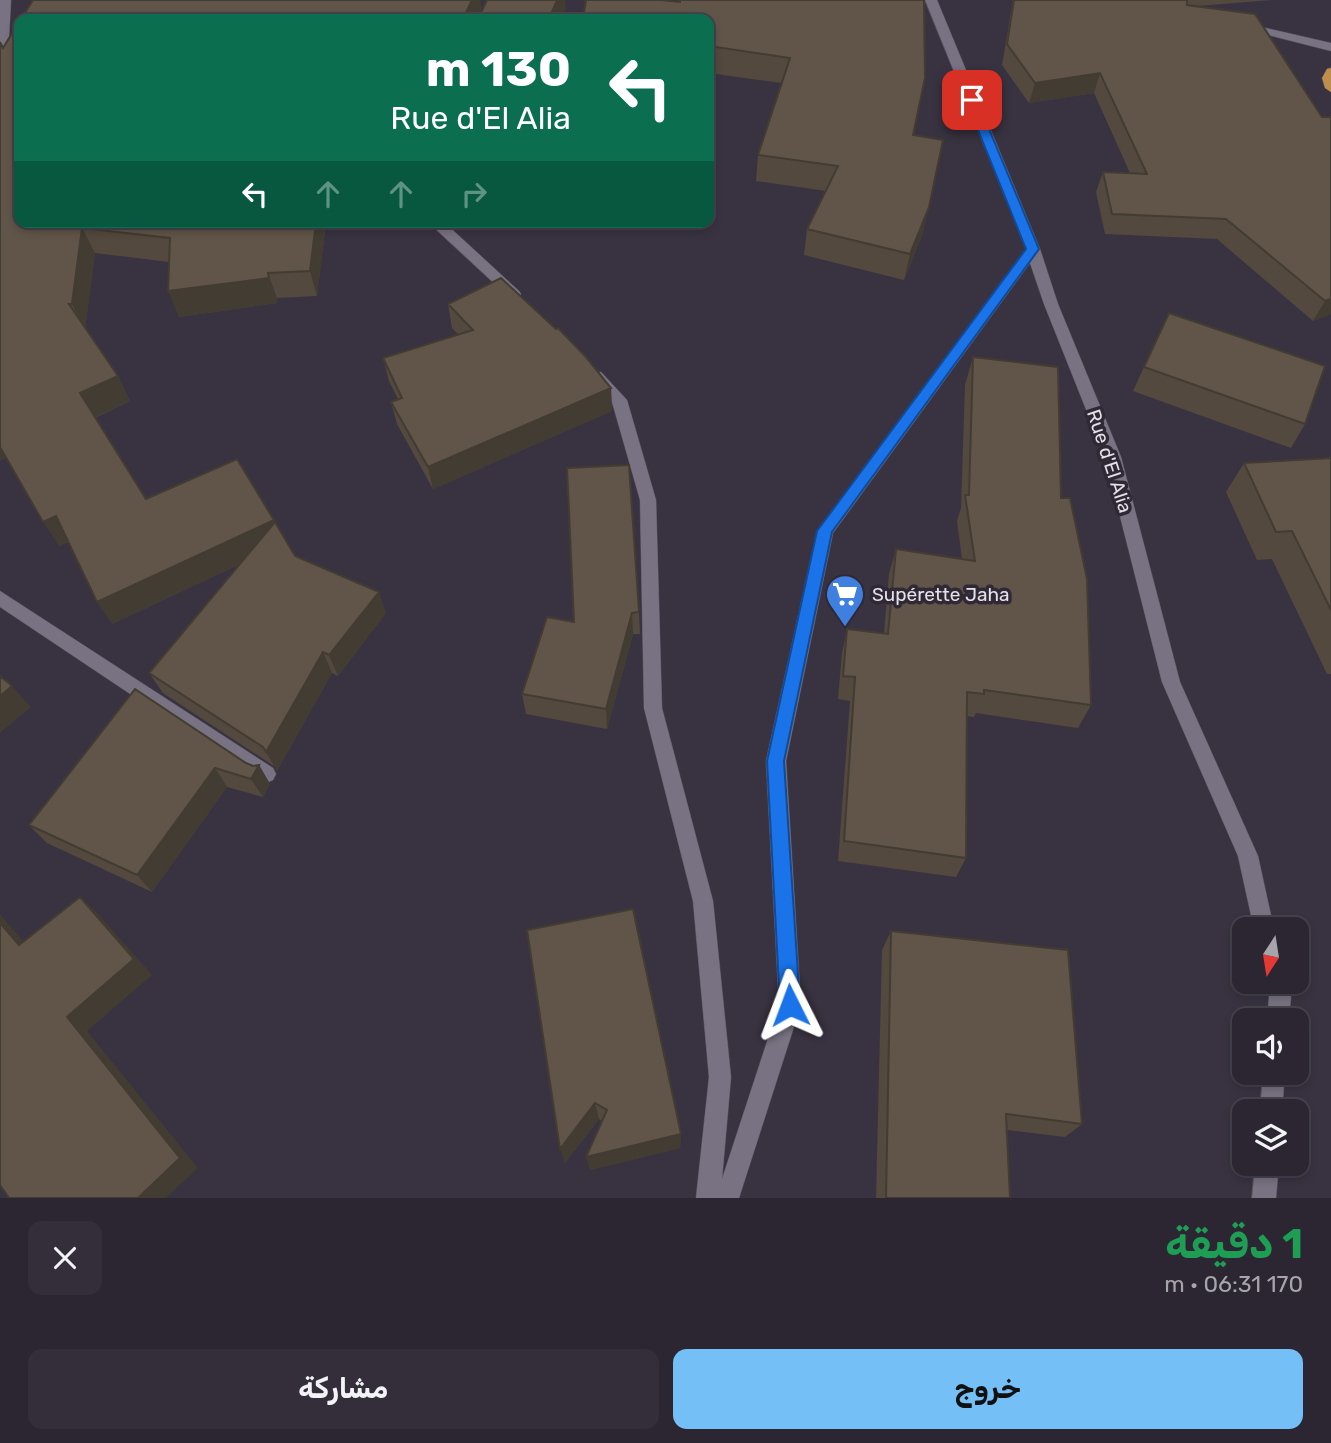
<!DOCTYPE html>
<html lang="ar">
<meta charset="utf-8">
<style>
:root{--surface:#2b2631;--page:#332e39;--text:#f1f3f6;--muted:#a6a5ab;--line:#47434d;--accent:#74c0f6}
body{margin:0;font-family:Rubik,Cairo,sans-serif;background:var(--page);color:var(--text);direction:rtl;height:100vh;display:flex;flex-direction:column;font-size:26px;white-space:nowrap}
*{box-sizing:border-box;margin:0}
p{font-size:23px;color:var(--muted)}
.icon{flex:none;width:38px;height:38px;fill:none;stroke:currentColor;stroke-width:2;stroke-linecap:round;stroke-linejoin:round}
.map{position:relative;height:1198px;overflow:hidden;direction:ltr}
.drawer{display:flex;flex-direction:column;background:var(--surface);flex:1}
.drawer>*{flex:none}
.hud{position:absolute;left:14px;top:14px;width:700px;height:214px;border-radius:14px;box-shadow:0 4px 10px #0003,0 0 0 2px var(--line);direction:rtl;background:#0b6e4f;color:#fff;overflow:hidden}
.needle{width:46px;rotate:192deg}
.controls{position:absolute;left:1232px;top:917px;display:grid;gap:14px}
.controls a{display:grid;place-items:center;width:77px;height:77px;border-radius:14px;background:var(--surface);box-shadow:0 4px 10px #0003,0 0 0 2px var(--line);font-size:35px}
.pin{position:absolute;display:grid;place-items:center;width:60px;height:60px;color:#fff;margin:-30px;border-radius:14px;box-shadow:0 4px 10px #0006}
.me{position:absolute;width:77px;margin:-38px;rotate:357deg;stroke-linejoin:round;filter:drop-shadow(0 0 5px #0008)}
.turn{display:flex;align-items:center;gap:24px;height:147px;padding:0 28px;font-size:32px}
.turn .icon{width:91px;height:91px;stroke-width:2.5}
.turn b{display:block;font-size:49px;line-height:60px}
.lanes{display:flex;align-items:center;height:66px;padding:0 28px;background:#0003;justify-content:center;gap:35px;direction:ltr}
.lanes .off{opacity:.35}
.round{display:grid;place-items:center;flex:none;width:74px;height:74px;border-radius:14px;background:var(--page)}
.summary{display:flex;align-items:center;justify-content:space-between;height:119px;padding:0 28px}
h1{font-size:42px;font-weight:700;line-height:52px;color:#1e9e55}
.action{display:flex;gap:14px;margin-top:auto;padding:14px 28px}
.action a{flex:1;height:80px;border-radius:14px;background:var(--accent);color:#111;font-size:28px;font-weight:700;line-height:80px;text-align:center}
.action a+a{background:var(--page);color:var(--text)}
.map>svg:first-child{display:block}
</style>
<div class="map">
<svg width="1331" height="1198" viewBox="0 0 1331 1198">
<rect width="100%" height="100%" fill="#393341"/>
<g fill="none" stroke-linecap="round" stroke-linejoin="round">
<defs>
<path id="minor" d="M0,0H11L6,95L0,99Z
M925,0H937L1040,249L1058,304L1121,457L1180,682L1258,856L1274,929H1254L1238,856L1162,682L1105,457L1044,304L1030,263L833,533L786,761L801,1005L739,1198H696L709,1077L693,901L644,708L640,500L612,402L588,376L591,372H601L627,400L656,500L662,708L713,901L731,1077L722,1179L779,1005L766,761L817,531L1026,249Z
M1244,23L1331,43V51L1240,28V24Z
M428,222H444L519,291L521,294L519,297H509Z
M0,591L273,768L276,774L273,780L266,783L259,780L0,607Z
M1265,982H1287L1291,997L1289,1020H1267L1269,997Z
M1263,1073H1285L1282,1111H1260Z
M1255,1164H1279L1276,1198H1252Z"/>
<path id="major" d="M1331,68V92L1325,88L1322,78L1327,69Z"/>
</defs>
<use href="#minor" stroke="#57525e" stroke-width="1"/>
<use href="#major" stroke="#57525e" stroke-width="1"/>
<use href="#minor" fill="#787282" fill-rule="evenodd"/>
<use href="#major" fill="#bd8e4c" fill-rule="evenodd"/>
</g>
<path fill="#53493e" d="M924,0L914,135L923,233L904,280L804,255L807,229L826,191L756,181L758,155L781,83L709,73V19L680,2Z
M1013,0H1271L1198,6L1331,314L1313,321L1217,239L1105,234L1096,192L1103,172L1130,173L1094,93L1029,103L1002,65Z
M0,42L19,222H326L317,296L277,298V303L179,317L169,262L95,253L85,328L118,376L130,401L95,418L146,499L275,523L295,556L386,613L338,676L332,673L277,771L274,766L163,693L149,673L240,564L112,624L68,542L59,546L6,458L0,460Z
M448,304L611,388L612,411L433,489L397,424L391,402L398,399L389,381L383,358L459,335L452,328Z
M973,357L1061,498L1091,705L1078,728L976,713L974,717L967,716L966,858L956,877L838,861L850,701L838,699L842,653L847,629L884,633L889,574L896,549L962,559L957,521L961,508L965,385Z
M1144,367L1305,424L1291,448L1133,391Z
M1331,458V674H1327L1272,559L1257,560L1226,492L1244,463Z
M639,612L640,634H633L607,729L526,714L522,694L574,622Z
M135,689L246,763L253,766L259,765L270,784L263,797L227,787L152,892L47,843L29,825Z
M527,930L681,1134L680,1148L590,1170L602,1121L599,1119L565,1163Z
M891,931L1082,1124L1065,1137L1007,1130L1010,1198H876L882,950Z"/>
<path fill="#433c32" d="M472,0H480L482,10L478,19H463Z
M557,0H565L566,9L561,19H549Z
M1100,73L1094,93L1029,103L1035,83Z
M929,207L923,233L904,280L910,254Z
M316,222H326L317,296L310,271Z
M82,228L95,253L85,330L72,304Z
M268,273L277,298V303L179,317L168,291Z
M1331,299V314L1313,321L1325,301Z
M118,376L130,401L93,418L80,393Z
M611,388L612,411L433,489L428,467Z
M0,445L8,457L0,460Z
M56,516L71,540L59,546L43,522Z
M274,520L284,543L112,624L97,602Z
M379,592L386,613L338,676L329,655Z
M632,613L633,634L607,729L606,709Z
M323,652L332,673L277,771L266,752Z
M12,686L31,707L0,733V696Z
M259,765L270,784L263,797L251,779Z
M215,768L227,787L152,892L137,875Z
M80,897L98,914L152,975L87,1031L198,1168L166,1198H138L67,1017Z
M0,914L40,961L19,945L0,923Z
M595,1103L599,1119L565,1163L560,1149Z
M681,1134L680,1148L590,1170L586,1157Z"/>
<path fill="#605548" stroke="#433c32" stroke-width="2" d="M33,0H472L463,19H21Z
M487,0H557L549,19H478Z
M586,0H661L680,2V0H924L925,78L913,135L943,140L929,207L910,254L807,229L838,166L758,155L790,58L709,46V19H583Z
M1014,0H1187V5L1255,14L1322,117H1330L1331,118V299L1325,301L1226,219L1112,214L1103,172L1147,174L1100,73L1035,83L1007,44Z
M19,22V222H316L310,271L268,273L269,278L168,291L170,238L82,228L72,304H69L118,376L80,393L146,499L237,459L274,520L97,602L56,516L43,522L0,447V42L3,48Z
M501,278L556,329L558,328L586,357L611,388L428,467L391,402L402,398L383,358L473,330L448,304Z
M1169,313L1325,366L1305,424L1144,367Z
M973,357L1058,367L1061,498H1070L1087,579L1091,705L984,690V694L967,692L966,858L844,841L855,677L843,676L847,629L888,634L896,549L975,561L965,495H969Z
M1331,458V610L1292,531L1276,532L1244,463Z
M629,465L639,612L632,613L606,709L522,694L547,617L574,622L567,468Z
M275,522L295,556L379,592L329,655L323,652L266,752L263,747L149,673Z
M0,676L12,686L0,696Z
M135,689L246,763L253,766L259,765L251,779L215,768L137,875L29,825Z
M80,897L134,959L67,1017L180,1158L138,1198H9L0,1185V923L19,945Z
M633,909L681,1134L586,1157L607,1110L595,1103L560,1149L527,930Z
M891,931L1068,950L1082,1124L1006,1114L1010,1198H886Z"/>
<path fill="#1a73e8" stroke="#114b97" stroke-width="2" d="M972,96L977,100L1039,249L832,532L784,761L800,1005L797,1012L790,1015L783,1012L780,1005L767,761L817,531L1026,249L966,100Z"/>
<defs>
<symbol id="supermarket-pin" viewBox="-11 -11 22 30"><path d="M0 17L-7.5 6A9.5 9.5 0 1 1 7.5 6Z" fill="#3f7fe0" stroke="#2f2936"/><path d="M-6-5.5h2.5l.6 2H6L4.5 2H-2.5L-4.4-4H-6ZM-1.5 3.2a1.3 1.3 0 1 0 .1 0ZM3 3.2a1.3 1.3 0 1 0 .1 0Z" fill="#fff"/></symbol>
</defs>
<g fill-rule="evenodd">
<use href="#supermarket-pin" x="823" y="572" width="44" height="60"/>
</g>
<g text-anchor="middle" stroke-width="7" stroke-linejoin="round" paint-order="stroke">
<g font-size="19" fill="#e5e1ea" stroke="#2f2936">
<text transform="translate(1110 461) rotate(72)" y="7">Rue d'El Alia</text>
</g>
<g font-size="19" fill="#e5e1ea" stroke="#2f2936" text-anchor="start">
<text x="872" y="601">Supérette Jaha</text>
</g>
</g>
</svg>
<div class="controls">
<a><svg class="needle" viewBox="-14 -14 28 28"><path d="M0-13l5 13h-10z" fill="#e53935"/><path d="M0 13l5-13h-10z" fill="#a6a5ab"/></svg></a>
<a><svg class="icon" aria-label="sound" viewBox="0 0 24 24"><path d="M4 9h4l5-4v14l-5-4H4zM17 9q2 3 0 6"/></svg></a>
<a><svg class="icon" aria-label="layers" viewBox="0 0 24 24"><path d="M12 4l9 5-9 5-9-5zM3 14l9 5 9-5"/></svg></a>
</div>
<div class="pin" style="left:972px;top:100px;background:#d93025"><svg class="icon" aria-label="arrive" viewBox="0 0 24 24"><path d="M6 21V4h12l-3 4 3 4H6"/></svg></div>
<svg class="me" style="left:790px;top:1005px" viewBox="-20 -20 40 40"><path d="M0-17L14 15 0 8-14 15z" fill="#1a73e8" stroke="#fff" stroke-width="4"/></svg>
<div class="hud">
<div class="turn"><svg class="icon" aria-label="left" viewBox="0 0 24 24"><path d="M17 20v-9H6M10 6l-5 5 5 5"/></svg><div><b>130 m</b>Rue d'El Alia</div></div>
<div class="lanes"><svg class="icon" aria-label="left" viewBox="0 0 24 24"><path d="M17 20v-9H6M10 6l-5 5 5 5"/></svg><svg class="icon off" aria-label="ahead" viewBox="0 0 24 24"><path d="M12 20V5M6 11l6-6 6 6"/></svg><svg class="icon off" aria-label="ahead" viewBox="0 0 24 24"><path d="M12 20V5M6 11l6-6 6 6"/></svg><svg class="icon off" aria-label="right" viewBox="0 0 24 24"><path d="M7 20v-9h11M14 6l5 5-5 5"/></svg></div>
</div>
</div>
<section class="drawer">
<div class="summary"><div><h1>1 دقيقة</h1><p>170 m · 06:31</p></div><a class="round"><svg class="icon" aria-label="close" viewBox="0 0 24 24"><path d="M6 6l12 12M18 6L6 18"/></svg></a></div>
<div class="action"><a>خروج</a><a>مشاركة</a></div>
</section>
